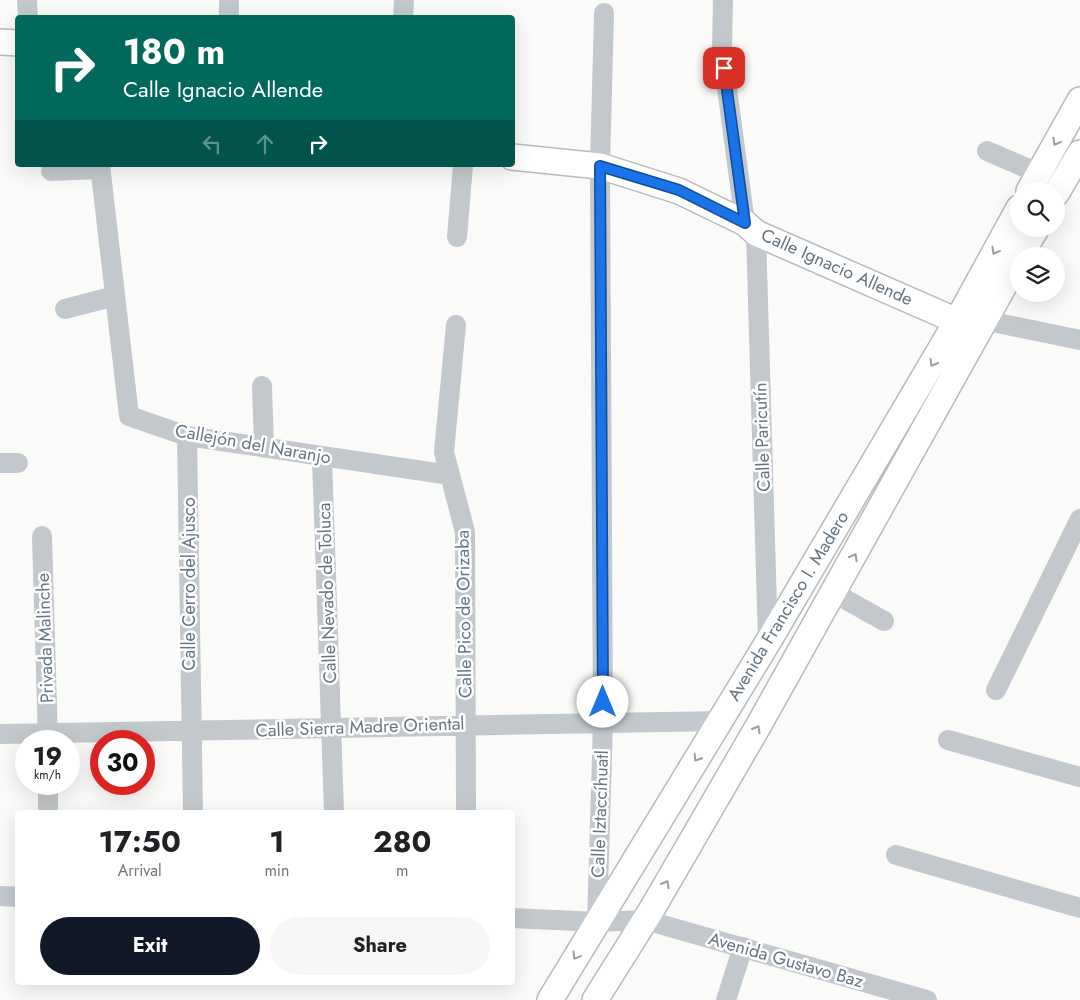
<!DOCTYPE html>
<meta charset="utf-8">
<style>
:root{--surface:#fff;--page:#f6f6f6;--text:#202124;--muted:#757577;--accent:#111827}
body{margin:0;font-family:Jost,sans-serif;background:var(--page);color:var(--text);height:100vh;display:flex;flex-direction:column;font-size:19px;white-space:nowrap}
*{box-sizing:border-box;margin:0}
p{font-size:16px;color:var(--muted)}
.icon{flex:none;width:28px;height:28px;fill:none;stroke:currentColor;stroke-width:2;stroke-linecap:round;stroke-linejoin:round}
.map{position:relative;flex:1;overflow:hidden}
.sheet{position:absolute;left:15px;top:810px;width:500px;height:175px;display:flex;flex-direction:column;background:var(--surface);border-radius:5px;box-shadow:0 5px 20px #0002}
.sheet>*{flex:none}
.guide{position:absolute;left:15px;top:15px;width:500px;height:152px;border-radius:5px;box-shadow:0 5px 20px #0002;background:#00695c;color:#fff;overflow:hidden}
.buttons{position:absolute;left:1010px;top:182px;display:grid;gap:10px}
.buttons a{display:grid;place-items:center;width:55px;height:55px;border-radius:50%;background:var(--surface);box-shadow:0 5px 20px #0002;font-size:25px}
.speed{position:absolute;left:15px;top:730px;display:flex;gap:10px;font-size:25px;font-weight:700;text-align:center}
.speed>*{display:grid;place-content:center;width:65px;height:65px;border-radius:50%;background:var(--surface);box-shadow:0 5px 20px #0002;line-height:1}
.speed small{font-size:12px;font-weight:400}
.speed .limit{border:8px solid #d22;background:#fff;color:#111}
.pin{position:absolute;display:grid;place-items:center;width:42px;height:42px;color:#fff;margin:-21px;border-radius:10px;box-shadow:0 2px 8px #0006}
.me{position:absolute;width:55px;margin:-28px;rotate:0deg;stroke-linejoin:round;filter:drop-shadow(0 0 4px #0008)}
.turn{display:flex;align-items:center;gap:18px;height:105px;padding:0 25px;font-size:22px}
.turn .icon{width:65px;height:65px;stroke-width:2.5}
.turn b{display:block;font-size:35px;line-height:42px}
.lanes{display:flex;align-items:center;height:48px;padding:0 25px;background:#0003;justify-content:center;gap:25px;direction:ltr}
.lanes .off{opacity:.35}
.eta{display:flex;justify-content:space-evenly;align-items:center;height:85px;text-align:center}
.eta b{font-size:30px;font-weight:700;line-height:35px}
.cta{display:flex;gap:10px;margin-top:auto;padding:10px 25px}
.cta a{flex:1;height:58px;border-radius:30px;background:var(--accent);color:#fff;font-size:20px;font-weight:700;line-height:58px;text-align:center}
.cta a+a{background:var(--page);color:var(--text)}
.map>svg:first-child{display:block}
</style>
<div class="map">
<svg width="1080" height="1000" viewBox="0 0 1080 1000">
<rect width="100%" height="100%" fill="#fafaf8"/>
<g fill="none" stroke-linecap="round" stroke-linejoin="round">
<defs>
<path id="major" d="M0,42L18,43
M512,157L600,166L679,191L745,223L756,233L957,321L973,320
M1029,191L1080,100
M1056,194L1080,153
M1020,256L1036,229
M550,1000L768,642L957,321L1019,208
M595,1000L652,909L760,723L1019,259"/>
</defs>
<use href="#major" stroke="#b5babe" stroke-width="28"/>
<path stroke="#c3c8cc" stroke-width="20" d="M27,0L28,18
M723,0L722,51L745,223
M229,18V3
M403,18L404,0
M987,151L1052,179
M100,165L129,416L187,436L450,475
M51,171L100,169
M756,233L768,642
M457,237L463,165
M65,309L115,296
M983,320L1080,340
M456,325L444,452L465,532L466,812
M262,386L264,448
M187,436L193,812
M322,458L334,812
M0,463H18
M42,536L48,741
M834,593L884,621
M996,690L1080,519
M0,734L720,721
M948,740L1080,777
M48,784V812
M896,855L1080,908
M0,896L18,897
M512,918L597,922L645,920L927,1000
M597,922L603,722L600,166L604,13
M726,1000L743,947"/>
<use href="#major" stroke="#fff" stroke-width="25"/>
</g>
<defs><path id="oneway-chevron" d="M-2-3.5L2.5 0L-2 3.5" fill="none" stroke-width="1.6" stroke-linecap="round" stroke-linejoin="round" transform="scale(1.25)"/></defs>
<g stroke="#939fa8">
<use href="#oneway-chevron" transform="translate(1056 142) rotate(119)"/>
<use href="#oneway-chevron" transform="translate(995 251) rotate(119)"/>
<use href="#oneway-chevron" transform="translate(933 363) rotate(120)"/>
<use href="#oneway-chevron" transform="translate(854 557) rotate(-61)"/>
<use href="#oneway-chevron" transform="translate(757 729) rotate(-60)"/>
<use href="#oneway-chevron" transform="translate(697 758) rotate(122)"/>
<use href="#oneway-chevron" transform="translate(666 884) rotate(-60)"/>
<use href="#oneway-chevron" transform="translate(576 956) rotate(121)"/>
</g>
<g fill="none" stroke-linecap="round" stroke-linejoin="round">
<defs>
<path id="route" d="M603,702L600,166L679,190L745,223L724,68"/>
</defs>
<use href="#route" stroke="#114b97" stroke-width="12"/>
<use href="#route" stroke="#1a73e8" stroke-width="9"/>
</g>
<g text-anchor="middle" stroke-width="5" stroke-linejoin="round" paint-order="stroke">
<g font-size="18" fill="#657683" stroke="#fff">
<text transform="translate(837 267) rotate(24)" y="6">Calle Ignacio Allende</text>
<text transform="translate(762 437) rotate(-92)" y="6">Calle Paricutín</text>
<text transform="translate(253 444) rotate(10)" y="6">Callejón del Naranjo</text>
<text transform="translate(189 584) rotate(-90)" y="6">Calle Cerro del Ajusco</text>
<text transform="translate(327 593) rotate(-92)" y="6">Calle Nevado de Toluca</text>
<text transform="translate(788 606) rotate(-59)" y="6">Avenida Francisco I. Madero</text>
<text transform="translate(464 614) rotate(-91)" y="6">Calle Pico de Orizaba</text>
<text transform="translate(45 638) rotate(-92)" y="6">Privada Malinche</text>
<text transform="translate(360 727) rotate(-2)" y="6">Calle Sierra Madre Oriental</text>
<text transform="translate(600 814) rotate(-88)" y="6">Calle Iztaccíhuatl</text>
<text transform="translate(786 960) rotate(16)" y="6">Avenida Gustavo Baz</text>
</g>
</g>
</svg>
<div class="buttons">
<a><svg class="icon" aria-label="search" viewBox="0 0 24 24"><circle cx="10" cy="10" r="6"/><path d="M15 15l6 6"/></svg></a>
<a><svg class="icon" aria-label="layers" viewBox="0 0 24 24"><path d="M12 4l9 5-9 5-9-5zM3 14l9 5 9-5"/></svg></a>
</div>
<div class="speed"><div>19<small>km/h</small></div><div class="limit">30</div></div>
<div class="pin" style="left:724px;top:68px;background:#d93025"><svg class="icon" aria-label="arrive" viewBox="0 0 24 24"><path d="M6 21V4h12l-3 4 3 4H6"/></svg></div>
<svg class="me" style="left:603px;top:702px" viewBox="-20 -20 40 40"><circle r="19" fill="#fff"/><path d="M0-13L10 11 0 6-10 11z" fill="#1a73e8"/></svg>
<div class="guide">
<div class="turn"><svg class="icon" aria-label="right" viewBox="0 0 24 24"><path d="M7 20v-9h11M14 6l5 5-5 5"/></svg><div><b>180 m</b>Calle Ignacio Allende</div></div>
<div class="lanes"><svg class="icon off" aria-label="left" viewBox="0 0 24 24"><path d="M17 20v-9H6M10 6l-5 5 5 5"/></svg><svg class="icon off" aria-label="ahead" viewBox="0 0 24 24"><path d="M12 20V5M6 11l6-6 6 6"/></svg><svg class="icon" aria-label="right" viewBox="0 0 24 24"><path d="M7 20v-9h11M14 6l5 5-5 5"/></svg></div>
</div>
<section class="sheet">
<div class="eta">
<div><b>17:50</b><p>Arrival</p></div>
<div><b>1</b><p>min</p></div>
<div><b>280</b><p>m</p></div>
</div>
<div class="cta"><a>Exit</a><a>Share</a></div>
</section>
</div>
